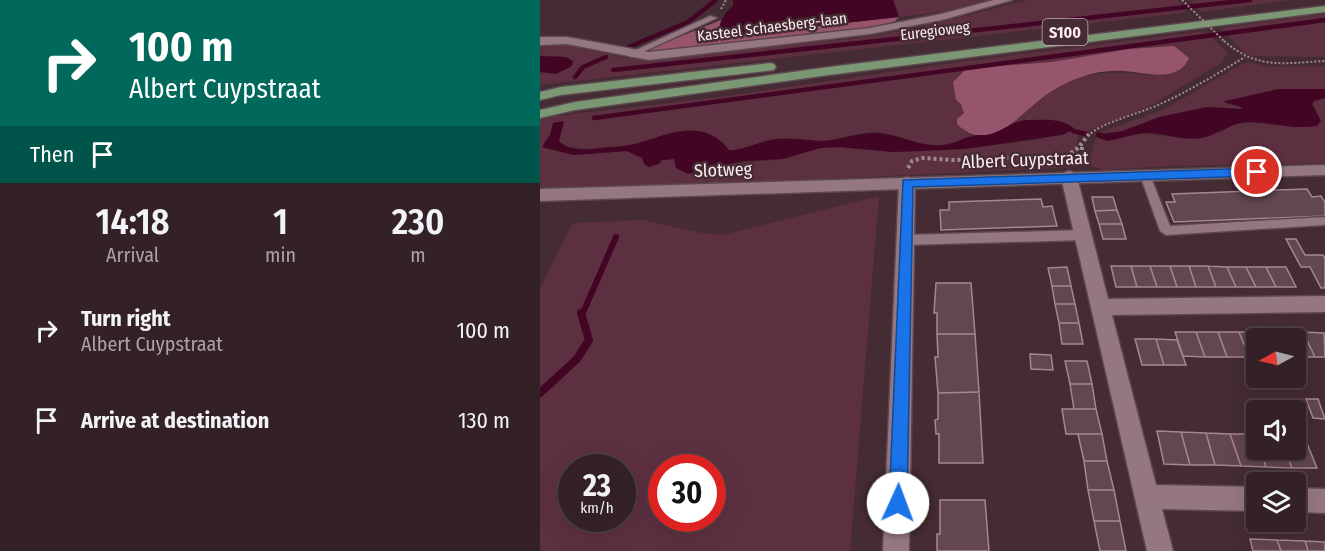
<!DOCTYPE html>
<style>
:root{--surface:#342027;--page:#3f2d33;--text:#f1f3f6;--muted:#a9a3a7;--line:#4e3e44}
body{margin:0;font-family:"Fira Sans Condensed",sans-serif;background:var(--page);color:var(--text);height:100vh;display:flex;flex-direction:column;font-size:22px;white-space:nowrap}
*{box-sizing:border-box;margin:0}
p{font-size:20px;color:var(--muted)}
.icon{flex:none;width:33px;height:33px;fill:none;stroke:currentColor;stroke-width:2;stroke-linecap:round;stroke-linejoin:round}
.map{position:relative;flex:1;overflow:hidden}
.side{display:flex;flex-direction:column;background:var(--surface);width:540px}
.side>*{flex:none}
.banner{background:#00695c;color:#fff;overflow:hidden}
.needle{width:39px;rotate:263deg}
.buttons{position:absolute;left:706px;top:328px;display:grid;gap:12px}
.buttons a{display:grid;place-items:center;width:60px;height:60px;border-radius:6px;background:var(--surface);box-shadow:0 6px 24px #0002,0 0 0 2px var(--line);font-size:30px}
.speed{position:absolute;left:18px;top:454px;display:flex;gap:12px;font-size:30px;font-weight:700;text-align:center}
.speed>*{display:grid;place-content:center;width:78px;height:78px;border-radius:50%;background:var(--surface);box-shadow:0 6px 24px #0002,0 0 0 2px var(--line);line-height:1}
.speed small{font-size:15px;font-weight:400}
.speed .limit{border:9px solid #d22;background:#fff;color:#111}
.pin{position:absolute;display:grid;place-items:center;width:51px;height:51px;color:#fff;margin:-26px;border:3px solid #fff;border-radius:50%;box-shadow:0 2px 6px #0007}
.me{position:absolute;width:66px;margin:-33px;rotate:2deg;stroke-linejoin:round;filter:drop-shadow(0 0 4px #0008)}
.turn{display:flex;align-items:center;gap:21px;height:126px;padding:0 30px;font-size:27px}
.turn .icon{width:78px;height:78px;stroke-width:2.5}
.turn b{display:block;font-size:42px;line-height:51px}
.then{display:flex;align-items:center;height:57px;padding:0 30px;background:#0003;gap:12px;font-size:22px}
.eta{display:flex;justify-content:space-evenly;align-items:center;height:102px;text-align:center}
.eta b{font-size:36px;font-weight:600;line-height:42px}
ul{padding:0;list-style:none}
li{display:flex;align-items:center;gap:18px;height:90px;padding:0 30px}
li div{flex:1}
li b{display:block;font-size:22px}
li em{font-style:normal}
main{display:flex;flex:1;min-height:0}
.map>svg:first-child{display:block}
</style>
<main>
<section class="side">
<div class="banner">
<div class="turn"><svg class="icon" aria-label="right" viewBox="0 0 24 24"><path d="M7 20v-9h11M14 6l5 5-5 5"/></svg><div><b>100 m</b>Albert Cuypstraat</div></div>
<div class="then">Then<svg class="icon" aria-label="arrive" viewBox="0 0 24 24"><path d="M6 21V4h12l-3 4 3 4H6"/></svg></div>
</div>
<div class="eta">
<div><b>14:18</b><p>Arrival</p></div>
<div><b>1</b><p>min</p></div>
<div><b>230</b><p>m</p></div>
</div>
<ul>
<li><svg class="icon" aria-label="right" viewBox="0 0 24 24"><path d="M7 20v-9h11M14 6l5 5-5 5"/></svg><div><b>Turn right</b><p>Albert Cuypstraat</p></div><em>100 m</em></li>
<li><svg class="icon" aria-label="arrive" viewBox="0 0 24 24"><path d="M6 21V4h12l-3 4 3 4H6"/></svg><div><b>Arrive at destination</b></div><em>130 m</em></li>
</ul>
</section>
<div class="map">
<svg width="785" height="551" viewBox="0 0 785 551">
<rect width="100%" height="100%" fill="#452b34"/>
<path fill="#5d3041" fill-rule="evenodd" d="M353,0H448L406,11L359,17Z
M488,0H637L647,10L643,13L0,85V72L16,74L26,57L0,56V44L17,42L85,58H112L310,39L369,30Z
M650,0H750L662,12Z
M785,14V57L711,56L704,52L680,28Z
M665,31L688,53L681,63L608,107L538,135L535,167L161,185L0,188V118L186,96L419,62ZM589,49L614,76C577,70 538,70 507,95C494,105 485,116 470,123L485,120L504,139L424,149L353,152L299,147L280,148L243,159L181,165L135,159L122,160L103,158L87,151L34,155L4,148V142L10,135L13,123L24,127L18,136L19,141L24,146L46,149L93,145L136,131L183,142L189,150C201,151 219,142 233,139C249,137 264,140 279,141C298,141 316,132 334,132C350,132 364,140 379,144C396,149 417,143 432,136L421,128L424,113L415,79L425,70L432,68L510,63Z
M708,62L731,67L785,66V89H739L685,103L701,107L702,109L667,107L619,117L583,131L558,133L625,109L700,65Z
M785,98V163L628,166L563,170L549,165L556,137L567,141L603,133L630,137L682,132L693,124L712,123L734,125L777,111L772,104L774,101Z
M339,196L310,551H0V288L33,223L102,220L162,233L183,235ZM32,468H82V519H32ZM122,468H172V519H122Z"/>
<path fill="#97546d" d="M359,17L354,22L325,28L109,52L112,48L181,20L178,37Z
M634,46L649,58C638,84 604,72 583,71C569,70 555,72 542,77C531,80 518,87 509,93C482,111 450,157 417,124V119L424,113L421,104L416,100L413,82L425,70L432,68L512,62L589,49Z"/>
<path fill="#420523" d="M193,0H353L359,17L177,37C180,24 182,14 193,6Z
M0,56L26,57L33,61L32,66L16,74L0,72Z
M739,89H785V98L774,101L772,104L781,121L777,126C751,130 734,122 709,122C692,122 678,135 662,138C643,141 629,134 612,133C597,132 581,139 567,141L564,134L583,131L619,117L668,107L702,109L701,107L684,102L685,101Z
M485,120C501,120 522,117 535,129L522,135L424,149L379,151L353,152L299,147L280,148L243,159L203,161L148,174L136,168L134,159L122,160L119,164L109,167L104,164L102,158L87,151L34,155L2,147L10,135L13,123L24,121L19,141C28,150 41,150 54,149C67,147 82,147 95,144C128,135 162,116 189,150C202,151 222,140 238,139C252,138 266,140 279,141C298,141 316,133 334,133C358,133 377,147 402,145C415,144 422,138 433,136C439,134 444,136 451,134C463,130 472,123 485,120Z"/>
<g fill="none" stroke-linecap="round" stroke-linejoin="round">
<path stroke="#420523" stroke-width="4.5" d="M84,49L148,22L176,0
M73,70L710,0
M35,77L43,67L66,57
M54,118L785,20
M533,131L546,134"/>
<path stroke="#420523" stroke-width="6" d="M559,135L565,137
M42,315L76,237"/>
<path stroke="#420523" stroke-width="8" d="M0,393L37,359L49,340L41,313"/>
</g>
<path fill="#624650" stroke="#a68791" stroke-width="1.5" d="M767,189L772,197L781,196L785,202V216L634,222L626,202H635L632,194Z
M552,197H573L577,210L555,211Z
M501,199L503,207L512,206L517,226L401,230L400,210H409V202Z
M577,210L582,224H559L555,211Z
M559,224H582L586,239H563Z
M746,239H756L765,255H783L785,259V288H781L770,267H761Z
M571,266H591L597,287H576Z
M591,266H610L617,287H597Z
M610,266H630L637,287H617Z
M630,266H649L656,287H637Z
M649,266H668L676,287H656Z
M668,266L687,267L696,287H676Z
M527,267L531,286H512L508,268Z
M687,267H706L716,287H696Z
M706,267H726L736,287H716Z
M726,267H746L756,287H736Z
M396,283H431L435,334H397V313H394Z
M512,286H531L535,304H515Z
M515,304H535L539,323H519Z
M519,323H539L543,344H522Z
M635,332H656L665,357L643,356Z
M656,332H678L687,357H665Z
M678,332H699L709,357H687Z
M699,332H720L723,339H717V357H709Z
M720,332H742L745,339H723Z
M742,332H763L775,357H756V339H745Z
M763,332L784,333L785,357H775Z
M397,334H435L439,392L398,393L395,357H398Z
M595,339H616L624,365H602Z
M616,339L637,340L646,365H624Z
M490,354L511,355L513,370L491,369Z
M525,361H547L552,384H530Z
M530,384H552L556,409H534Z
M439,392L443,463H399V434H396L395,420L398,419V393Z
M744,399H757L766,419H756V411H750Z
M766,399H778L785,419L773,418Z
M522,409H556L562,434H526Z
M617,431L641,432L650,465L624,464Z
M641,432L666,433L675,465H650Z
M666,433L690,434L701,466L675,465Z
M538,434H562L567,461H544Z
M690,434H715L717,450H720L726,467L701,466Z
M756,436H764L777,468H752L745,450H756Z
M720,450H745L752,468L726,467Z
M544,461H567L574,490H548Z
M548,490H574L580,521H554Z
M400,500H445L449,551H397V534H400Z
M554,521H580L586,551H560Z
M710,539L737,540L741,551H713Z
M737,540L765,541L768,551H741Z
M765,541L785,542V551H768Z"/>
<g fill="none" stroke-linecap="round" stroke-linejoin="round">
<defs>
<path id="lane" d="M170,16L177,18L92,57L85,55Z
M605,171L610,175L630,226L785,217V225L626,235L620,231L600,175Z
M544,230L550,235L544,240L366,245L360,240L366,235Z"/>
<path id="street" d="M454,0H472L402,20L330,34L109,60L27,44L0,45V37H27L109,52L330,28L401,14Z
M529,171L534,173L537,177L568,299L785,296V312L572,315L616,485L717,487V511L622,509L633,551H607L521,177L524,173Z
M367,177L373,179L375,183L369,551H343L359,183L361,179Z
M756,488L785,489V513L756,512Z"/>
<path id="secondary" d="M785,165V175L0,201V189Z"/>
<path id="primary" d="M785,6V12L289,75L35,110L0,118V110L35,102L289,67Z
M230,63L234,64L236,67L234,70L21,95L0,100V92L21,87Z"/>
</defs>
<use href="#lane" stroke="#5d474f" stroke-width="3"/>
<use href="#street" stroke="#5d474f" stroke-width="3"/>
<use href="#secondary" stroke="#5d474f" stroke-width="3"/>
<use href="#primary" stroke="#5d474f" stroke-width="3"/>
<path stroke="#a08a91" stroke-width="2" stroke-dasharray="2 2" stroke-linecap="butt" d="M181,9L186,0
M684,41C718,70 743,63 785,61
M548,136C559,123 602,113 620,104C649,91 677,74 705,57"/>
<path stroke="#a08a91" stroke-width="4" stroke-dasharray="3 3" stroke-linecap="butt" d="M542,147V163
M368,168L372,161L382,158L413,160L528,155L538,148L549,134"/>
<use href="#lane" fill="#957781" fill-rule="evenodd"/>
<use href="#street" fill="#957781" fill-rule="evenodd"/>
<use href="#secondary" fill="#957781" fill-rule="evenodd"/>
<use href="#primary" fill="#7b9774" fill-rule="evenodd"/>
<path stroke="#a08a91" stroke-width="2" stroke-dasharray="2 2" stroke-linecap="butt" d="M642,0L684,41"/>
</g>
<path fill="#1a73e8" stroke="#114b97" stroke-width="1.5" d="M717,168L723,172L717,176L373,187L367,503L364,510L358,512L351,510L349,503L363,180Z"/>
<g text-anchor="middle" stroke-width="5" stroke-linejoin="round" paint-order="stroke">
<g font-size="15" fill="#fdebf0" stroke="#452b34">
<text transform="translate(232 27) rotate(-7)" y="5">Kasteel Schaesberg-laan</text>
<text transform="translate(395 31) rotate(-7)" y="5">Euregioweg</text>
</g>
<rect fill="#452b34" stroke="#c6b1b8" stroke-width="1.5" x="502.5" y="19" width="45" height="26" rx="4.5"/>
<g font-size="16" font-weight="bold" fill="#fdebf0">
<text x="525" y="38">S100</text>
</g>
<g font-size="18" fill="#fdebf0" stroke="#452b34">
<text transform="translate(485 160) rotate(-2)" y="6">Albert Cuypstraat</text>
<text transform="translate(183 170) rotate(-2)" y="6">Slotweg</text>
</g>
</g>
</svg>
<div class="buttons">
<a><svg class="needle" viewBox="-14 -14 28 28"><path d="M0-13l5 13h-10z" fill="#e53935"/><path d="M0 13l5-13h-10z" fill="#a9a3a7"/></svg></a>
<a><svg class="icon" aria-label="sound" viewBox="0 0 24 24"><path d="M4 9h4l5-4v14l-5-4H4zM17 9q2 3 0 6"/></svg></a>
<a><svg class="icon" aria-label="layers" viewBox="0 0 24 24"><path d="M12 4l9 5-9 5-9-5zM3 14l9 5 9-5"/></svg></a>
</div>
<div class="speed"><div>23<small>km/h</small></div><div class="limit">30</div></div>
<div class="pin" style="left:717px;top:172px;background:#d93025"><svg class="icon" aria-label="arrive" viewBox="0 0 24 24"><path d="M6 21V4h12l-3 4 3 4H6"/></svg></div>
<svg class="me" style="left:358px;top:503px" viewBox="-20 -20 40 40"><circle r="19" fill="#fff"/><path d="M0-13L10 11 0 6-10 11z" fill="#1a73e8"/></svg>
</div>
</main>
